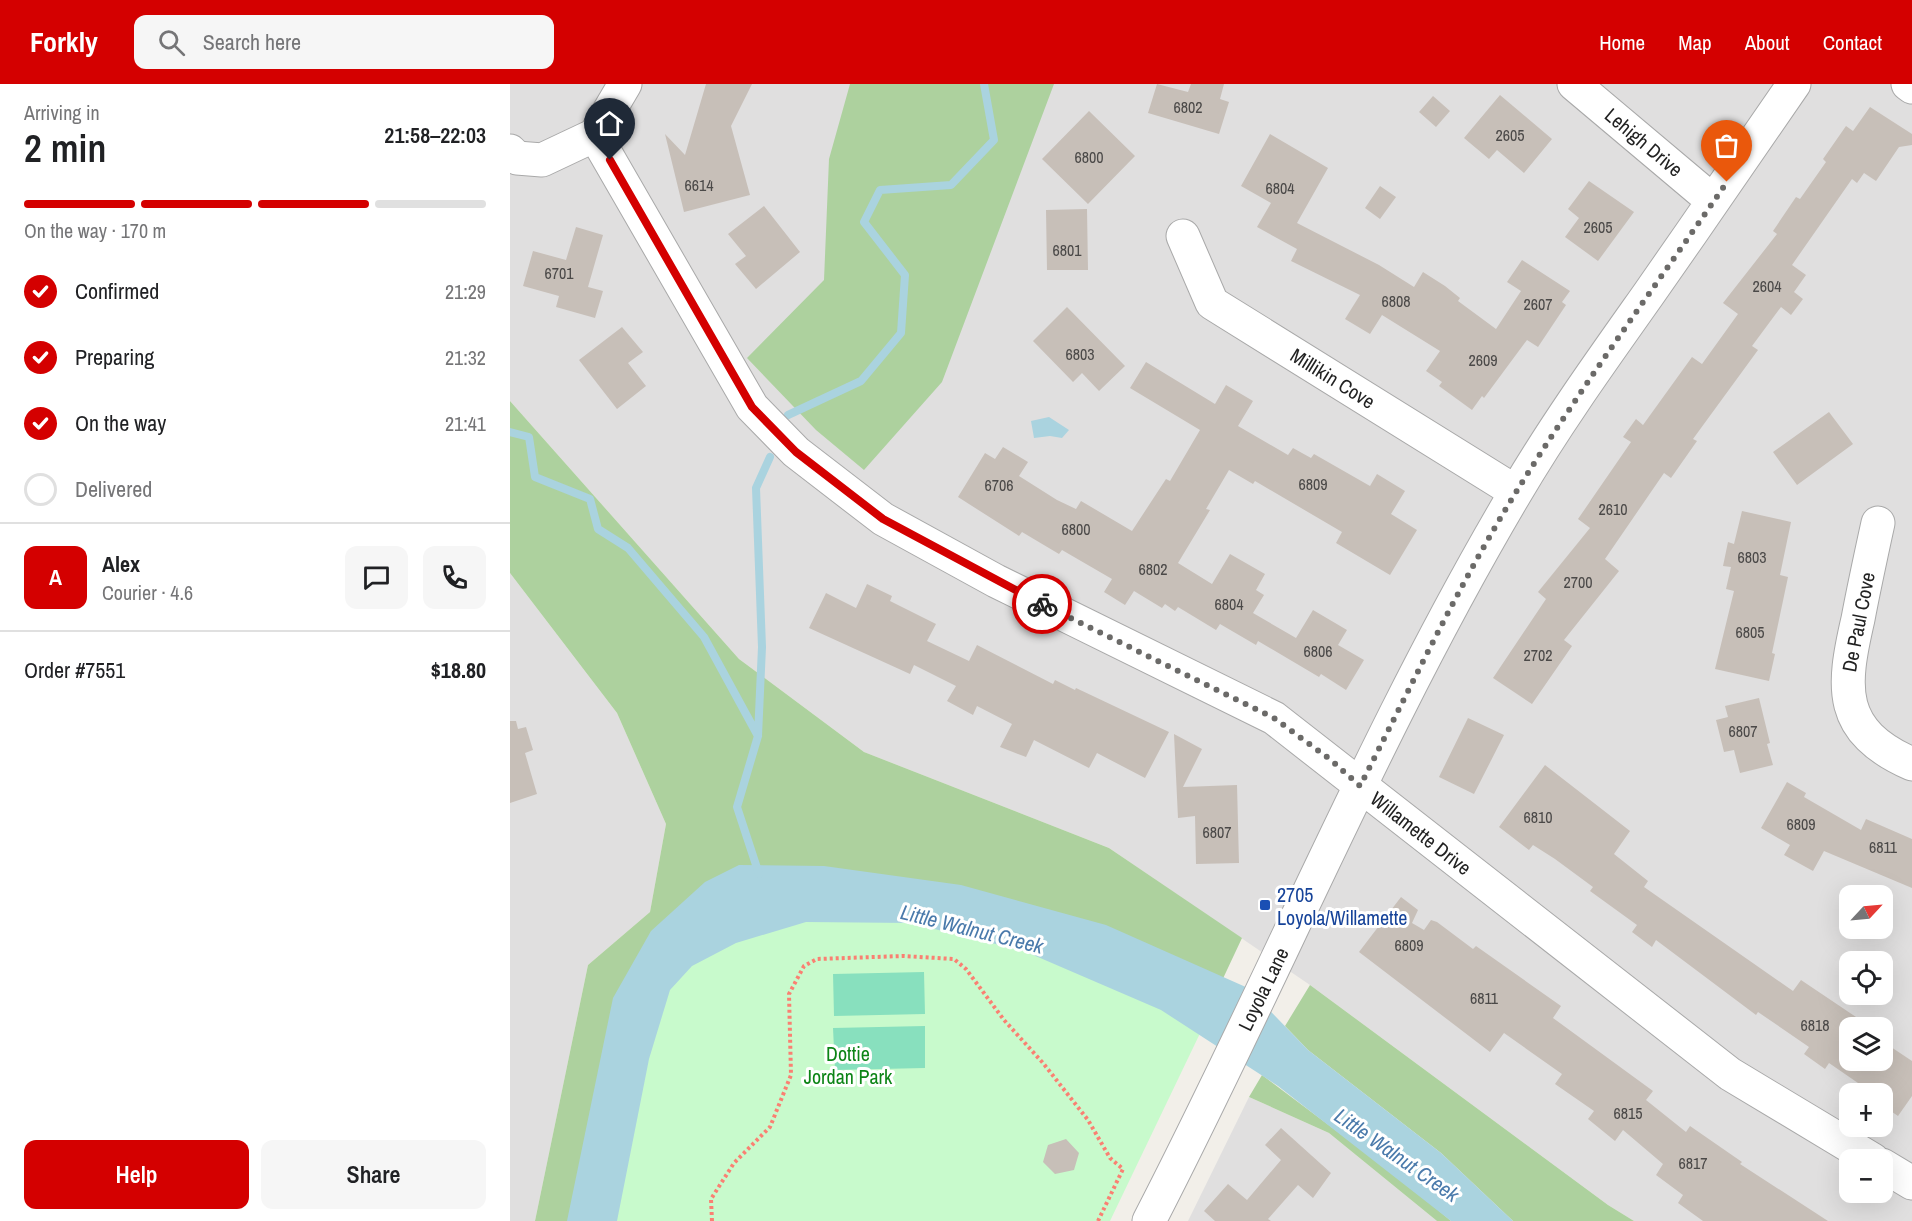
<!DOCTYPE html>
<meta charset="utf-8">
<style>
:root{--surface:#fff;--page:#f6f6f6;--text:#202124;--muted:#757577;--line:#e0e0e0;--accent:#d40000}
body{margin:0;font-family:"Archivo Narrow",sans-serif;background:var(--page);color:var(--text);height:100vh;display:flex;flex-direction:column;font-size:22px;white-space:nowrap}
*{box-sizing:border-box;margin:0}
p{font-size:20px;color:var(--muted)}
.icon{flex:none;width:33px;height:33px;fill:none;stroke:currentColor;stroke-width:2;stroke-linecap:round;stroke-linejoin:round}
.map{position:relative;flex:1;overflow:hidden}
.drawer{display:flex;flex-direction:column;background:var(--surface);width:510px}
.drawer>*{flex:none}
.needle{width:39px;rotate:64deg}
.buttons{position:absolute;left:1329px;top:801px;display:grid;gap:12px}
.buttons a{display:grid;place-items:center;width:54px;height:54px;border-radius:12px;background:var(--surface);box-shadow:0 6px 24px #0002;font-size:30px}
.pin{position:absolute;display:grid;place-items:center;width:51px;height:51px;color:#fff;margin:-62px -26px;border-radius:50% 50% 50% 0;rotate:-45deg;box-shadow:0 0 6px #0007}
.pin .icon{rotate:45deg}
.courier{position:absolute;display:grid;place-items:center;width:60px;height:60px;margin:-30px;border:4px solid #d40000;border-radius:50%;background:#fff;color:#222;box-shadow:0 2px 8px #0007}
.headline em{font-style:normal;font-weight:600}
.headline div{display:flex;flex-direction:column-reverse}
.headline{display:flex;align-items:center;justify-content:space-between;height:102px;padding:0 24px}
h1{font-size:39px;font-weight:600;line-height:45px}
.bar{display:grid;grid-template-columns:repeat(4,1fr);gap:9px 6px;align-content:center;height:72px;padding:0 24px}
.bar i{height:8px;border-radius:4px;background:var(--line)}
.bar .on{background:var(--accent)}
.bar p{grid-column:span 4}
.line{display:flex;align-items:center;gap:15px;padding:0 24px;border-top:2px solid var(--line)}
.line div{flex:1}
.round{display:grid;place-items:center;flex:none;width:63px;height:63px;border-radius:12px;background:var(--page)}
ol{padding:0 24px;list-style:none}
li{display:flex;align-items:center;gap:18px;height:66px}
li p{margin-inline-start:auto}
li .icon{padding:6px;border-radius:50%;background:var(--accent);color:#fff;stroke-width:4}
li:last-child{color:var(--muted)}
li i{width:33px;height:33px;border:3px solid var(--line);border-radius:50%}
.action{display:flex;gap:12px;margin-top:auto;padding:12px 24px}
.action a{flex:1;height:69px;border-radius:12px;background:var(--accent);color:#fff;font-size:24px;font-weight:600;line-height:69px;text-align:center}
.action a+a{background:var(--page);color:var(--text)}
header{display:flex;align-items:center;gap:36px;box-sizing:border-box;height:84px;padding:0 30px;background:var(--accent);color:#fff}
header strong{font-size:28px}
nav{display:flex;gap:33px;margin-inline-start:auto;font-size:21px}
.search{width:420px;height:54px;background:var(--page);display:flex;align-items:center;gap:15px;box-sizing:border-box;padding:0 21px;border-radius:12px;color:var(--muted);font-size:22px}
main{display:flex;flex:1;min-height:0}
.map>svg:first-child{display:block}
.residential{fill:#e0dfdf;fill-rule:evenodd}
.forest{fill:#add19e}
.park{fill:#c8facc}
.pitch{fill:#88e0be}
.water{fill:#aad3df}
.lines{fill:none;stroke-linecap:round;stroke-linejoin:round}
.stream{stroke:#aad3df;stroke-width:8}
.building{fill:#c7bfb8}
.minor-casing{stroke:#a9a9a9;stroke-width:35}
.path{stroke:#fa8072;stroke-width:4;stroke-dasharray:3 3;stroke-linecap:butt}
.minor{stroke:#fff;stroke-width:33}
.done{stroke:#6b6a68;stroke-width:6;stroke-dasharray:0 10.8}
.route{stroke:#d40000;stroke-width:8}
.transit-dot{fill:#1a4fb4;stroke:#fff;stroke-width:2}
.labels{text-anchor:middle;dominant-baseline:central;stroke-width:6;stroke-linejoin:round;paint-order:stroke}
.number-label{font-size:16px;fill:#4b4948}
.street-label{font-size:20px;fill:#222;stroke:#fff}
.transit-label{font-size:20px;fill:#164399;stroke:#fff;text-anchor:start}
.park-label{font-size:20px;fill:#0c8416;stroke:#fff}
.water-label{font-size:21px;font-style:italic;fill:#4a7aab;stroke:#fff}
</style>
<header>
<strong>Forkly</strong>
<div class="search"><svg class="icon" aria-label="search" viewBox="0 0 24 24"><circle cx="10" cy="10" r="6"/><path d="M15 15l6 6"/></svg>Search here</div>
<nav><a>Home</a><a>Map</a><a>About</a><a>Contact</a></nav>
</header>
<main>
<section class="drawer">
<div class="headline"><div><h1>2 min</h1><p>Arriving in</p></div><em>21:58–22:03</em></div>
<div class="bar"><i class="on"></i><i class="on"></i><i class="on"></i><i></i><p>On the way · 170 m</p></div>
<ol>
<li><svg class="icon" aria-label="check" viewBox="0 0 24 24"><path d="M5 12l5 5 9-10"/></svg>Confirmed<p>21:29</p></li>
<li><svg class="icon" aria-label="check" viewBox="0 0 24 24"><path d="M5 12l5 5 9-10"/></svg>Preparing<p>21:32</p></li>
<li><svg class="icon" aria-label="check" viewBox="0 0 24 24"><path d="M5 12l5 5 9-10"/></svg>On the way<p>21:41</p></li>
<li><i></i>Delivered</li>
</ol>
<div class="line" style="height:108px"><b class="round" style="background:var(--accent);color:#fff">A</b><div><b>Alex</b><p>Courier · 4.6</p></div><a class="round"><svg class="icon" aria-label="chat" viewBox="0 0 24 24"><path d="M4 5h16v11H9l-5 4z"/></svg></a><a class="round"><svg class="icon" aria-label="phone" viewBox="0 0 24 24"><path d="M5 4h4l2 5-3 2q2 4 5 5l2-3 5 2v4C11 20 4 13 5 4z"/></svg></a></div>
<div class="line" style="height:78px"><div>Order #7551</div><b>$18.80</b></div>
<div class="action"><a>Help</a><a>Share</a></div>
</section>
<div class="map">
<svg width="1402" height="1137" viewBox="0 0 1402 1137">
<rect width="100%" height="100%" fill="#f2efe9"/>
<!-- residential -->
<path class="residential" d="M0 0H1402V1137H1124L1098 1121 800 901 599 764 354 668 229 575 0 317ZM1340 812H1372V844H1340ZM1340 878H1372V910H1340ZM1340 944H1372V976H1340ZM1340 1010H1372V1042H1340ZM1340 1076H1372V1108H1340Z
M0 489 107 629 156 740 140 828 78 881 25 1137H0Z
M739 1013 819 1049 927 1137H678Z"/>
<!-- forest -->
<path class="forest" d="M340 0H544L432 298 354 386 306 346 237 274 314 196 319 75Z
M0 317 229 575 354 668 599 764 732 854 694 935 225 1137H25L78 881 140 828 156 740 107 629 0 489Z
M800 901 1098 1121 1124 1137H1003L931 1069 798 966 775 942Z
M752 991 896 1099 941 1137H927L819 1049 739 1013Z"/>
<!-- park -->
<path class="park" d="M338 822 551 868 694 941 600 1137H84L108 931 200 858Z"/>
<!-- pitch -->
<path class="pitch" d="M414 888 415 930 324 932 323 890Z
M415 942V984L325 986 323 944Z"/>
<!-- water -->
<path class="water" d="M539 333 559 346 552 354 540 352 524 354 521 337Z
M229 781 314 782 451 801 596 841 738 904 798 966 931 1069 1003 1137H941L768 1002 651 926 514 867 400 839 296 838 226 859 182 882 160 906 139 975 107 1137H57L103 914 141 847 195 798Z"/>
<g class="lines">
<!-- stream -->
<path class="stream" d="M278 331 351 297 391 249 395 191 354 138 370 106 441 101 484 56 474 0
M0 348 19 353 25 393 80 415 88 445 118 464 194 553 248 652
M249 790 227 723 248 652 252 563 246 404 260 373"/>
</g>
<!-- building -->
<path class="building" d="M196 0H242L221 42 240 111 174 128 155 50 175 71Z
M647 0 678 8 681 0H714L710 15 719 18 709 50 638 29Z
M990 11 1042 55 1014 89 987 66 979 75 954 54Z
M923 12 940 27 926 43 909 28Z
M1360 23 1402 50V61L1389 63 1366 97 1354 89 1347 99 1342 95 1282 181 1296 191 1284 208 1293 215 1281 231 1271 223 1242 262 1248 266 1183 355 1187 357 1161 394 1154 389 1095 475 1109 487 1054 556 1062 562 1022 620 983 594 1036 515 1028 508 1080 444 1068 435 1121 358 1113 353 1126 335 1133 341 1182 273 1192 280 1228 230 1213 219 1267 150 1263 147 1286 113 1290 115 1316 78 1313 75 1336 42 1343 47Z
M579 27 625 72 578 120 532 75Z
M760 50 818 84 787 139 869 181 904 203 913 188 935 202 950 214 948 217 986 245 1011 207 997 198 1012 176 1060 207 1052 218 1056 221 1028 263 1017 256 974 314 972 312 962 326 929 302 932 298 916 287 930 267 872 231 860 250 835 235 850 211 781 177 787 165 747 143 761 119 731 102Z
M1079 97 1124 128 1088 177 1055 153 1069 134 1058 125Z
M870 102 886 113 870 135 855 124Z
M254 122 290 168 246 205 225 180 236 172 218 150Z
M577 125 578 186H537L536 126Z
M66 143 93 151 78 203 93 207 85 234 46 223 49 212 13 202 23 167 56 176Z
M557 223 615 282 589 307 572 289 563 298 523 257Z
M112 243 133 268 118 279 136 302 107 325 69 276Z
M636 278 705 320 716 301 743 317 728 342 778 371 783 364 801 374 804 370 860 402 867 390 895 407 881 430 907 446 880 491 826 459 832 448 745 397 743 400 719 386 696 425 700 426 668 479 702 500 720 470 755 490 746 506 754 511 743 529 786 554 803 526 837 546 828 561 854 576 836 606 811 590 809 593 748 557 746 561 710 540 706 546 668 523 665 527 655 520 652 524 624 507 615 521 594 508 602 495 552 466 549 470 512 448 509 452 448 413 475 369 485 375 493 363 518 378 509 392 547 416 566 425 571 417 622 447 656 395 660 397 690 346 620 304Z
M1319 328 1343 360 1287 401 1263 368Z
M1232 427 1281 438 1270 491 1278 493 1262 569 1265 570 1259 597 1205 585 1224 507 1216 505 1221 483 1213 482 1218 458 1224 460Z
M357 500 382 512 380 517 426 540 417 557 459 577 467 561 543 600 545 596 565 606 566 604 659 648 635 694 587 669 579 684 524 656 516 673 490 663 502 640 467 622 463 631 437 617 446 602 404 581 400 590 299 544 316 509 346 524Z
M1249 614 1260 659 1257 660 1263 681 1230 689 1224 666 1214 668 1206 636 1218 633 1215 622Z
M958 634 994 651 964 710 929 693Z
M0 637H6L8 645 16 643 23 666 15 669 27 710 0 719Z
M664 650 692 665 673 703 727 701 729 779 686 780 685 732 668 734Z
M1035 681 1120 747 1104 770 1138 797 1134 803 1283 907 1291 896 1349 935 1346 939 1353 944H1340V976H1372V957L1402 977V1012L1388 1032 1372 1021V1010H1364L1319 979 1315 985 1294 970 1299 963 1248 928 1246 931 1146 856 1142 863 1122 848 1127 841 1080 807 1083 803 1045 775 1023 761 1019 766 989 743Z
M1277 698 1296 709 1294 713 1351 746 1356 735 1402 755V804L1314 767 1303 787 1274 771 1280 761 1251 744Z
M891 813 908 826 902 839 914 846 921 836 927 838 963 865 966 862 1051 922 1043 934 1143 1007 1136 1016 1176 1048 1180 1042 1232 1078 1230 1080 1318 1137H1193L1168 1119 1173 1111 1146 1091 1153 1080 1113 1046 1105 1057 1078 1035 1084 1027 1045 1000 1052 990 994 949 980 968 849 868Z
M771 1044 821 1089 803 1114 788 1101 758 1135 761 1137H705L694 1127 718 1100 737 1116 771 1076 755 1061Z
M556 1055 569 1069 564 1086 545 1090 533 1078 538 1061Z"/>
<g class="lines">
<defs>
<path id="minor" d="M1064 0 1203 117
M1398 0 1402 3
M85 51 242 323 286 368 373 435 486 497 764 634 1220 990 1363 1076
M85 51 115 0
M0 67 7 74 32 76 85 51
M673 152 702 219 1006 408
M1368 439C1361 471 1354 503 1348 535 1332 604 1327 647 1402 680
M1372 1081 1402 1099
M639 1137C764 896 867 642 1006 408 1046 340 1092 276 1138 211 1187 141 1235 71 1284 0"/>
</defs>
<!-- minor casing -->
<use href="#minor" class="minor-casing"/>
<!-- path -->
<path class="path" d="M202 1137 201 1115 224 1079 260 1043 281 991 279 910 294 882 307 875 393 872 444 875 456 885 494 936 533 979 578 1036 600 1074 613 1085 588 1137"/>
<!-- minor -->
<use href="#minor" class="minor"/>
</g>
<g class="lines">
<!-- done -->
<path class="done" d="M532 520 764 634 821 676 850 702C901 603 949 500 1008 405 1073 300 1147 200 1217 98"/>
<!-- route -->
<path class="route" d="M100 76 242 323 286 368 373 435 532 520"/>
</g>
<!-- markers -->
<rect class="transit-dot" x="749" y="815" width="12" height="12" rx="3"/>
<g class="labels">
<!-- number labels -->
<g class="number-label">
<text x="678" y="23">6802</text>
<text x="1000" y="51">2605</text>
<text x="579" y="73">6800</text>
<text x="189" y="101">6614</text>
<text x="770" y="104">6804</text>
<text x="1088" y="143">2605</text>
<text x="557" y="166">6801</text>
<text x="49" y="189">6701</text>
<text x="1257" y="202">2604</text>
<text x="886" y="217">6808</text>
<text x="1028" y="220">2607</text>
<text x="570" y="270">6803</text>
<text x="973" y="276">2609</text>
<text x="803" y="400">6809</text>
<text x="489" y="401">6706</text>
<text x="1103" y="425">2610</text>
<text x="566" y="445">6800</text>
<text x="1242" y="473">6803</text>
<text x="643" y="485">6802</text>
<text x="1068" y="498">2700</text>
<text x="719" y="520">6804</text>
<text x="1240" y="548">6805</text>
<text x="808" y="567">6806</text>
<text x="1028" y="571">2702</text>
<text x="1233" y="647">6807</text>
<text x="1028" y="733">6810</text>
<text x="1291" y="740">6809</text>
<text x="707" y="748">6807</text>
<text x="1373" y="763">6811</text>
<text x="899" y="861">6809</text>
<text x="974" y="914">6811</text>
<text x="1305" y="941">6818</text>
<text x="1118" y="1029">6815</text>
<text x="1183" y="1079">6817</text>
</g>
<!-- street labels -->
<g class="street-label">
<text transform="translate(1134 58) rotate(40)">Lehigh Drive</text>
<text transform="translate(823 294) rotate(32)">Millikin Cove</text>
<text transform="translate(1348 538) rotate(-79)">De Paul Cove</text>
<text transform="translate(911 749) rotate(38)">Willamette Drive</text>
<text transform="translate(753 905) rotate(-64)">Loyola Lane</text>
</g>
<!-- transit labels -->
<g class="transit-label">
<text x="767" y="810">2705<tspan x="767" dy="23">Loyola/Willamette</tspan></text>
</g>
<!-- park labels -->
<g class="park-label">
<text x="338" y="969">Dottie<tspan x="338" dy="23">Jordan Park</tspan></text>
</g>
<!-- water labels -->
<g class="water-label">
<text transform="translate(462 845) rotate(14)">Little Walnut Creek</text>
<text transform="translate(887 1071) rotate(35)">Little Walnut Creek</text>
</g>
</g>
</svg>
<div class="buttons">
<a><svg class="needle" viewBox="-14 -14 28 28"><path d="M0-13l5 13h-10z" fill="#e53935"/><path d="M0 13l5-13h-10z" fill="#757577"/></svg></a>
<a><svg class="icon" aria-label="locate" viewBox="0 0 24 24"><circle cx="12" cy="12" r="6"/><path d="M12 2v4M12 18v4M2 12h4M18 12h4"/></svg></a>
<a><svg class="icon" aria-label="layers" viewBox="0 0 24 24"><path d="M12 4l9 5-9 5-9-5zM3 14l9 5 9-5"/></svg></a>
<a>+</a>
<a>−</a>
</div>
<div class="pin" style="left:1217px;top:98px;background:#ea580c"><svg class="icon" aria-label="bag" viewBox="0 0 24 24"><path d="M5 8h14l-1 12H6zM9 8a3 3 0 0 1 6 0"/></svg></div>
<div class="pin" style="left:100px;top:76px;background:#1f2937"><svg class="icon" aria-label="home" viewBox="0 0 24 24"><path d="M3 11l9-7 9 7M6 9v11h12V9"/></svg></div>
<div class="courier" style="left:532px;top:520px"><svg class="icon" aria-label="bike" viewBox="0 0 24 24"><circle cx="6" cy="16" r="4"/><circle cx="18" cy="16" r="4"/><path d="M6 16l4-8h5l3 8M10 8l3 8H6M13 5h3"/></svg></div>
</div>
</main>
